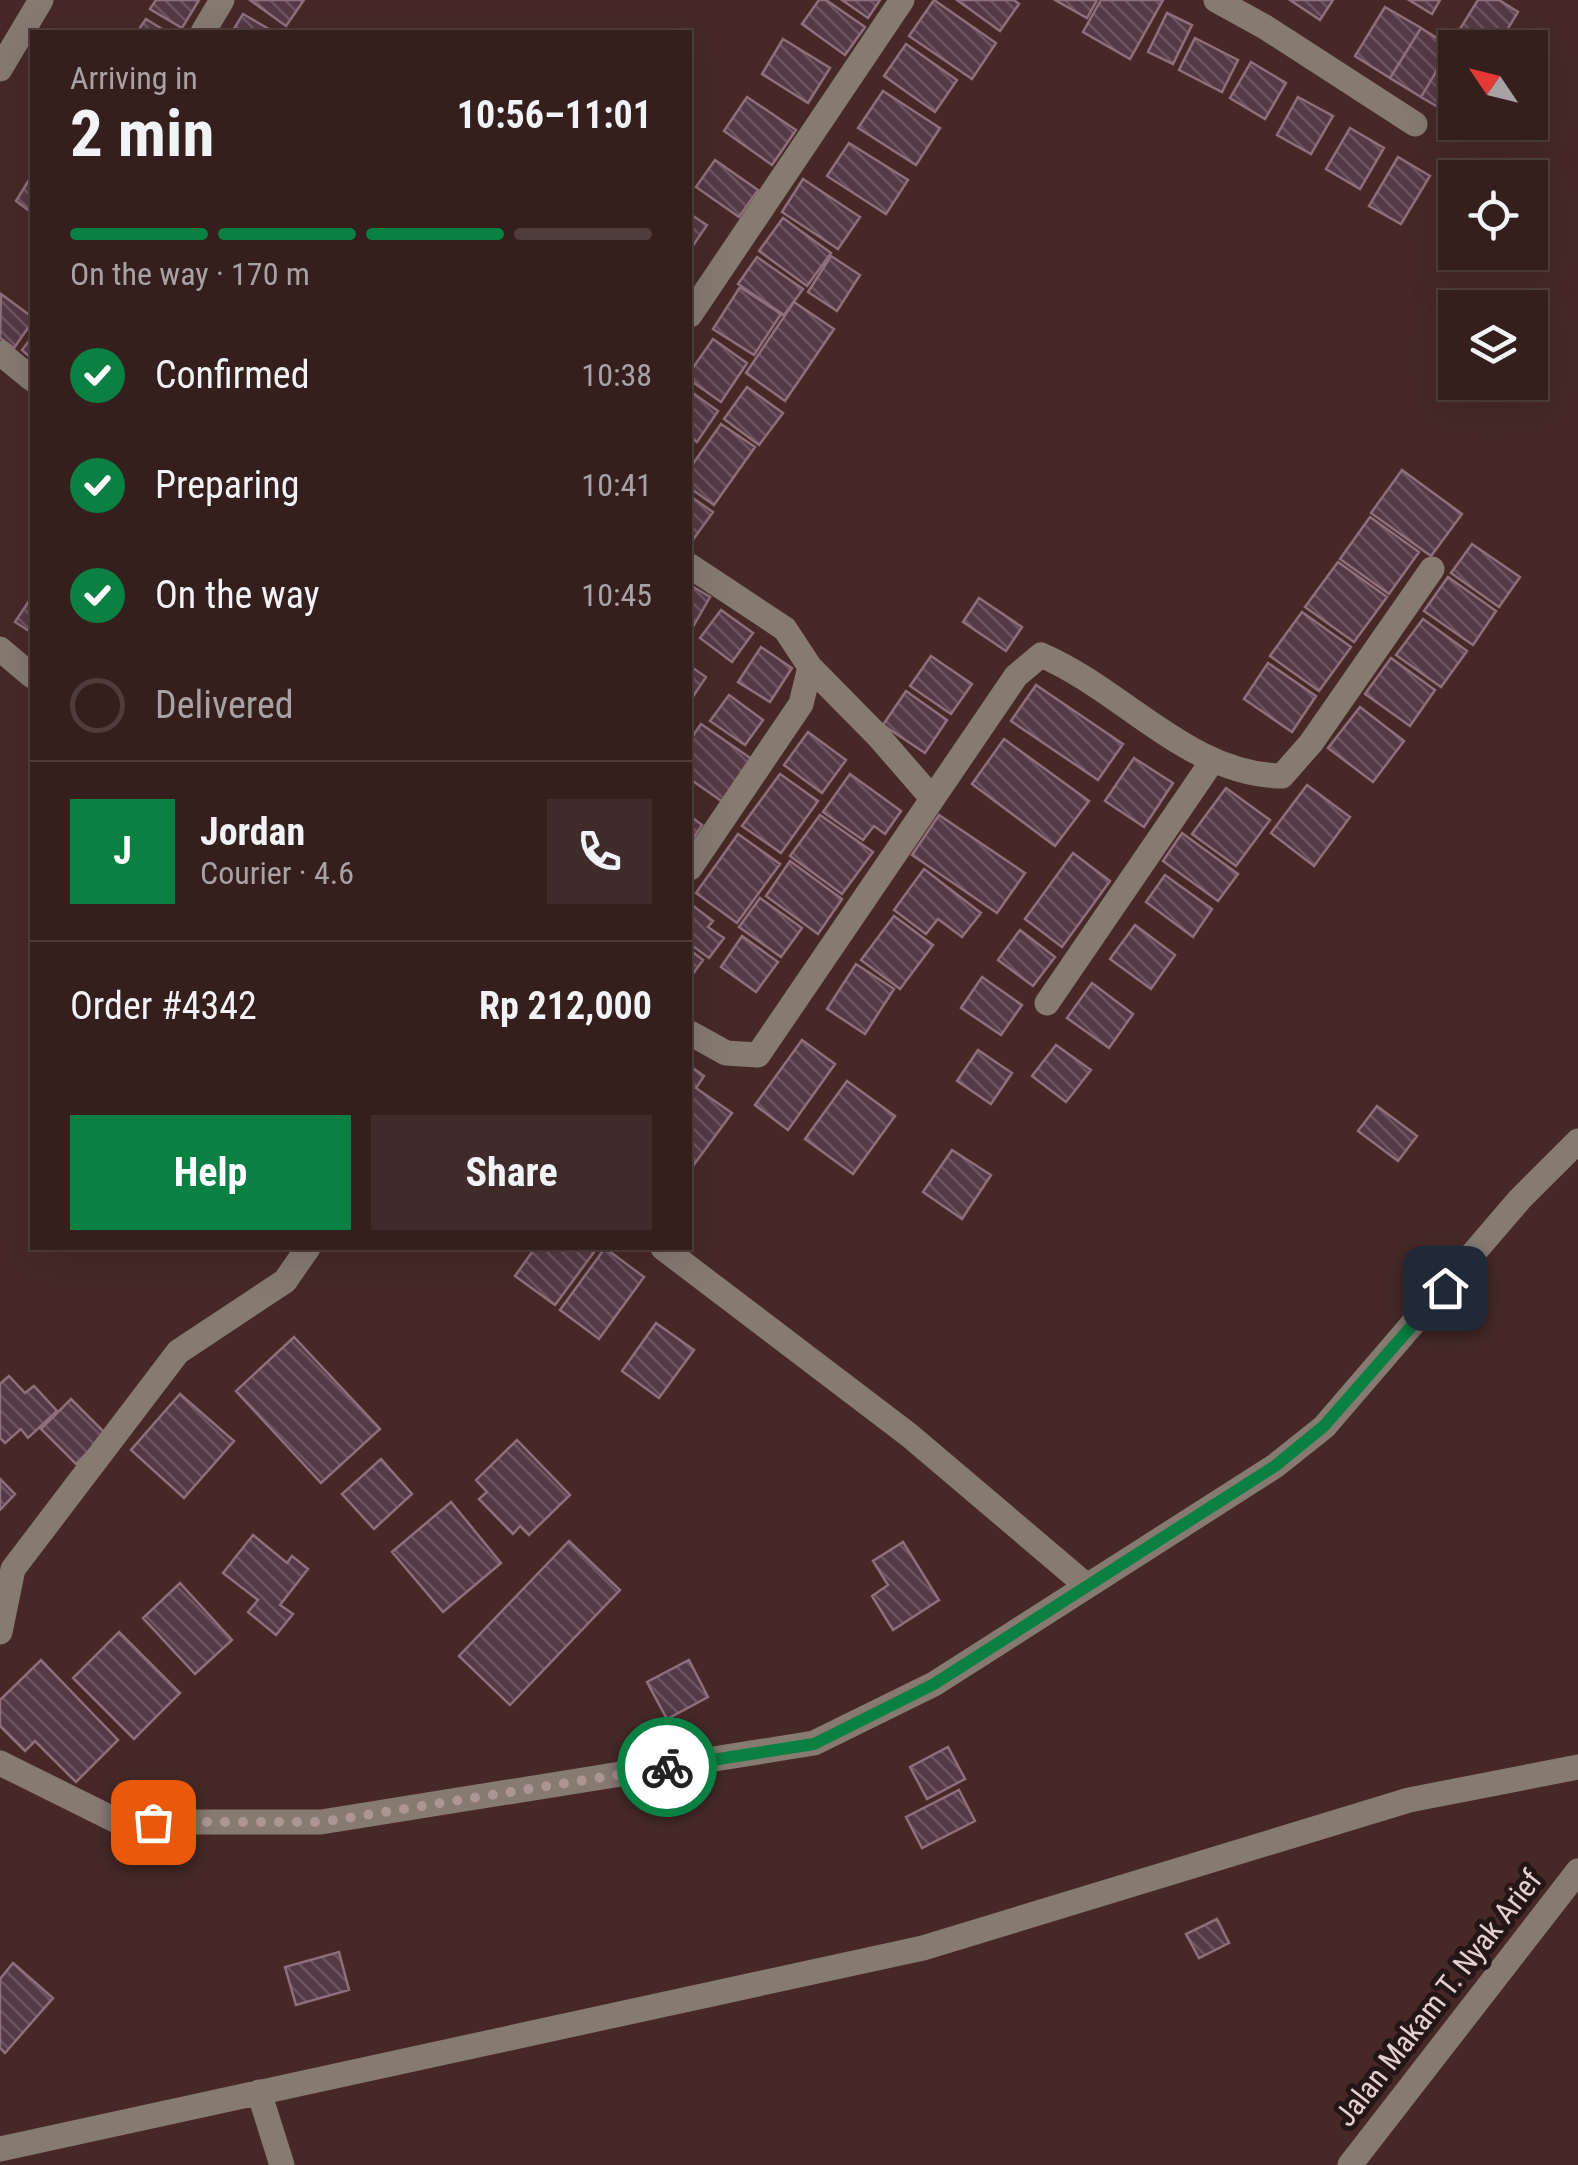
<!DOCTYPE html>
<meta charset="utf-8">
<style>
:root{--surface:#341f1d;--page:#3f2c2a;--text:#f1f3f6;--muted:#a9a2a4;--line:#4e3d3b;--accent:#0b8043}
body{margin:0;font-family:"Roboto Condensed",sans-serif;background:var(--page);color:var(--text);height:100vh;display:flex;flex-direction:column;font-size:38px;white-space:nowrap}
*{box-sizing:border-box;margin:0}
p{font-size:32px;color:var(--muted)}
.icon{flex:none;width:55px;height:55px;fill:none;stroke:currentColor;stroke-width:2;stroke-linecap:round;stroke-linejoin:round}
.map{position:relative;flex:1;overflow:hidden}
.details{position:absolute;left:30px;top:30px;width:662px;height:1220px;display:flex;flex-direction:column;background:var(--surface);border-radius:0px;box-shadow:0 10px 40px #0002,0 0 0 2px var(--line)}
.details>*{flex:none}
.needle{width:65px;rotate:305deg}
.fabs{position:absolute;left:1438px;top:30px;display:grid;gap:20px}
.fabs a{display:grid;place-items:center;width:110px;height:110px;border-radius:0px;background:var(--surface);box-shadow:0 10px 40px #0002,0 0 0 2px var(--line);font-size:50px}
.pin{position:absolute;display:grid;place-items:center;width:85px;height:85px;color:#fff;margin:-42px;border-radius:20px;box-shadow:0 5px 15px #0006}
.courier{position:absolute;display:grid;place-items:center;width:100px;height:100px;margin:-50px;border:8px solid #0b8043;border-radius:50%;background:#fff;color:#222;box-shadow:0 2px 12px #0007}
.head em{font-style:normal;font-weight:700}
.head div{display:flex;flex-direction:column-reverse}
.head{display:flex;align-items:center;justify-content:space-between;height:170px;padding:0 40px}
h1{font-size:65px;font-weight:700;line-height:75px}
.bar{display:grid;grid-template-columns:repeat(4,1fr);gap:15px 10px;align-content:center;height:120px;padding:0 40px}
.bar i{height:12px;border-radius:8px;background:var(--line)}
.bar .on{background:var(--accent)}
.bar p{grid-column:span 4}
.line{display:flex;align-items:center;gap:25px;padding:0 40px;border-top:2px solid var(--line)}
.line div{flex:1}
.round{display:grid;place-items:center;flex:none;width:105px;height:105px;border-radius:0px;background:var(--page)}
ol{padding:0 40px;list-style:none}
li{display:flex;align-items:center;gap:30px;height:110px}
li p{margin-inline-start:auto}
li .icon{padding:10px;border-radius:50%;background:var(--accent);color:#fff;stroke-width:4}
li:last-child{color:var(--muted)}
li i{width:55px;height:55px;border:5px solid var(--line);border-radius:50%}
.button{display:flex;gap:20px;margin-top:auto;padding:20px 40px}
.button a{flex:1;height:115px;border-radius:0px;background:var(--accent);color:#fff;font-size:40px;font-weight:700;line-height:115px;text-align:center}
.button a+a{background:var(--page);color:var(--text)}
.map>svg:first-child{display:block}
.building{fill:url(#building-back-hatch);stroke:#8f6f7c;stroke-width:2.5}
.lines{fill:none;stroke-linecap:round;stroke-linejoin:round}
.minor{stroke:#867a71;stroke-width:25}
.done{stroke:#ac9694;stroke-width:10;stroke-dasharray:0 18}
.route{stroke:#0b8043;stroke-width:12}
.labels{text-anchor:middle;dominant-baseline:central;stroke-width:10;stroke-linejoin:round;paint-order:stroke}
.street-label{font-size:30px;fill:#e3d0ce;stroke:#231615}
</style>
<div class="map">
<svg width="1578" height="2165" viewBox="0 0 1578 2165">
<defs>
<pattern id="building-back-hatch" width="6" height="6" patternUnits="userSpaceOnUse" patternTransform="scale(2.5)"><rect width="6" height="6" fill="#553945"/><path d="M-1 5l2 2M0 0l6 6M5-1l2 2" fill="none" stroke="#6d555f"/></pattern>
</defs>
<rect width="100%" height="100%" fill="#462927"/>
<!-- building -->
<path class="building" d="M156 0H199L182 28 150 9Z
M250 0H304L286 26Z
M819 0H826L865 27 845 55 802 24Z
M842 0H880L868 18Z
M934 0 996 43 972 79 909 36Z
M957 0H1014L1019 4 1000 31Z
M1055 0H1097L1087 18Z
M1101 0H1163L1130 59 1083 32Z
M1290 0H1333L1320 20Z
M1409 0H1440L1432 14Z
M1478 0H1499L1518 12 1496 48H1484L1458 32Z
M1385 7 1421 28 1390 78 1355 56Z
M1167 13 1192 25 1173 64 1148 52Z
M243 14 274 32H232Z
M146 19 167 32H137Z
M1421 28 1451 47 1421 97 1390 78Z
M1195 38 1238 60 1222 92 1179 70Z
M783 39 830 68 808 103 762 74Z
M906 44 957 80 935 112 884 76Z
M1451 47 1455 49V117L1421 97Z
M1251 62 1286 83 1265 119 1230 98Z
M883 91 940 128 916 165 858 128Z
M747 97 796 130 772 165 724 131Z
M1298 97 1333 116 1311 154 1277 135Z
M1350 128 1384 148 1360 189 1326 169Z
M849 143 908 180 886 214 827 176Z
M1398 157 1430 176 1401 224 1369 206Z
M715 160 758 190 739 217 696 187Z
M32 175V213L16 201Z
M803 179 860 217 838 249 782 212Z
M690 214 707 225 690 250Z
M783 218 831 253 807 286 759 251Z
M831 256 860 275 837 311 808 292Z
M757 257 803 289 784 315 738 284Z
M740 287 781 314 754 355 713 329Z
M1 294 32 317V322L14 348 0 338Z
M794 302 834 329 785 401 746 373Z
M32 337V359L22 350Z
M713 339 747 363 721 402 690 380V372Z
M747 387 783 413 759 445 724 419Z
M690 391 718 411 697 442 690 437Z
M721 424 755 447 714 505 690 488V468Z
M1402 470 1462 514 1431 556 1371 513Z
M690 496 713 512 692 541 690 539Z
M1370 517 1419 552 1389 594 1340 559Z
M1472 544 1520 577 1499 607 1451 573Z
M1338 562 1387 597 1354 642 1305 607Z
M1448 577 1496 611 1473 645 1424 611Z
M690 585 710 597 690 632Z
M31 598 32 599V633L15 622Z
M979 598 1022 627 1006 651 963 622Z
M721 610 753 633 732 662 700 638Z
M1302 612 1351 647 1319 691 1270 656Z
M1423 619 1467 651 1441 687 1396 655Z
M761 647 792 668 770 702 738 682Z
M931 656 972 684 951 714 910 686Z
M1391 658 1435 690 1410 726 1365 694Z
M1268 663 1316 696 1292 732 1244 699Z
M690 666 706 677 690 701Z
M1036 685 1123 744 1098 780 1011 721Z
M906 691 947 720 925 753 883 725Z
M729 695 763 720 745 745 710 721Z
M1360 707 1404 741 1373 782 1328 748Z
M701 724 759 764 730 807 690 779V740Z
M808 732 846 760 822 793 784 765Z
M1004 739 1089 801 1055 846 972 784Z
M1134 758 1173 783 1144 827 1105 801Z
M780 774 818 801 781 853 742 826Z
M850 774 901 811 885 834 874 826 863 840 823 812Z
M1307 785 1350 817 1314 866 1271 833Z
M1226 788 1270 820 1236 866 1192 834Z
M820 815 873 852 842 894 790 856Z
M939 815 1025 873 997 913 912 855Z
M690 816 702 825 690 843Z
M1182 833 1238 874 1218 901 1163 861Z
M738 834 780 864 737 923 696 893Z
M1073 853 1110 881 1062 947 1025 919Z
M790 861 842 899 818 934 766 896Z
M924 869 981 913 962 937 938 919 926 934 894 910Z
M1165 875 1212 909 1193 937 1146 902Z
M760 898 802 928 781 957 739 927Z
M692 905 713 921 708 927 724 938 709 958 690 944Z
M894 916 933 945 900 989 861 960Z
M1135 925 1175 955 1151 989 1110 959Z
M1020 930 1055 957 1033 986 998 960Z
M742 936 778 962 756 992 721 967Z
M690 950 703 960 690 978Z
M856 964 894 989 865 1034 827 1009Z
M982 977 1022 1005 1001 1035 961 1008Z
M1092 983 1133 1014 1109 1048 1067 1018Z
M802 1040 835 1064 788 1130 755 1105Z
M1056 1045 1091 1070 1066 1102 1032 1076Z
M978 1050 1012 1073 991 1104 957 1081Z
M690 1066 704 1076 696 1088 732 1113 690 1170Z
M847 1081 895 1116 853 1174 805 1139Z
M1377 1106 1417 1136 1398 1161 1358 1131Z
M952 1150 991 1175 962 1219 923 1192Z
M535 1248H597L555 1305 515 1276Z
M605 1248 644 1277 599 1339 560 1310Z
M656 1323 694 1350 659 1398 622 1371Z
M294 1337 380 1429 321 1483 236 1391Z
M9 1376 25 1393 34 1386 57 1411 28 1438 21 1429 5 1443 0 1438V1384Z
M180 1394 234 1441 184 1498 131 1450Z
M71 1399 106 1434 76 1464 41 1429Z
M517 1440 570 1495 529 1535 520 1526 513 1534 479 1499 487 1492 476 1480Z
M381 1459 412 1494 374 1529 342 1494Z
M0 1479 15 1494 0 1510Z
M451 1502 501 1563 443 1612 392 1552Z
M253 1535 287 1563 292 1556 308 1569 280 1605 293 1614 276 1635 248 1612 258 1600 223 1573Z
M569 1541 620 1590 510 1705 459 1656Z
M903 1542 939 1600 893 1630 872 1596 888 1585 873 1561Z
M180 1583 232 1640 195 1674 143 1618Z
M119 1632 180 1693 134 1739 73 1678Z
M41 1660 118 1740 76 1782 35 1741 25 1751 0 1726V1700Z
M689 1660 708 1697 667 1719 647 1682Z
M948 1747 965 1779 927 1799 910 1767Z
M959 1790 975 1821 922 1848 906 1817Z
M1217 1919 1229 1943 1199 1958 1186 1934Z
M339 1952 349 1990 296 2005 285 1967Z
M13 1963 53 1998 5 2053 0 2048V1979Z"/>
<g class="lines">
<!-- minor -->
<path class="minor" d="M1216 0 1265 27 1415 124
M203 32 222 0
M0 69 41 0
M690 315 902 0
M0 353 32 379
M690 566 785 629 810 667 801 704 690 868
M0 649 32 676
M810 667 879 737 932 798
M1047 1003 1213 760
M690 1033 726 1053 758 1055 1016 676 1041 655C1123 690 1189 775 1282 776L1311 743 1432 569
M663 1248 909 1435 1087 1586
M0 1632 13 1569 178 1352 285 1281 308 1248
M0 1763 119 1822H321L814 1743 934 1684 1275 1466 1324 1427 1520 1199 1578 1141
M259 2092 282 2165
M0 2149 923 1948 1409 1800 1578 1767
M1350 2165 1578 1871"/>
</g>
<g class="lines">
<!-- done -->
<path class="done" d="M153 1822H322L667 1767"/>
<!-- route -->
<path class="route" d="M667 1767 814 1744 934 1684 1275 1466 1324 1426 1445 1288"/>
</g>
<g class="labels">
<!-- street labels -->
<g class="street-label">
<text transform="translate(1438 1998) rotate(-52)">Jalan Makam T. Nyak Arief</text>
</g>
</g>
</svg>
<div class="fabs">
<a><svg class="needle" viewBox="-14 -14 28 28"><path d="M0-13l5 13h-10z" fill="#e53935"/><path d="M0 13l5-13h-10z" fill="#a9a2a4"/></svg></a>
<a><svg class="icon" aria-label="locate" viewBox="0 0 24 24"><circle cx="12" cy="12" r="6"/><path d="M12 2v4M12 18v4M2 12h4M18 12h4"/></svg></a>
<a><svg class="icon" aria-label="layers" viewBox="0 0 24 24"><path d="M12 4l9 5-9 5-9-5zM3 14l9 5 9-5"/></svg></a>
</div>
<div class="pin" style="left:153px;top:1822px;background:#ea580c"><svg class="icon" aria-label="bag" viewBox="0 0 24 24"><path d="M5 8h14l-1 12H6zM9 8a3 3 0 0 1 6 0"/></svg></div>
<div class="pin" style="left:1445px;top:1288px;background:#1f2937"><svg class="icon" aria-label="home" viewBox="0 0 24 24"><path d="M3 11l9-7 9 7M6 9v11h12V9"/></svg></div>
<div class="courier" style="left:667px;top:1767px"><svg class="icon" aria-label="bike" viewBox="0 0 24 24"><circle cx="6" cy="16" r="4"/><circle cx="18" cy="16" r="4"/><path d="M6 16l4-8h5l3 8M10 8l3 8H6M13 5h3"/></svg></div>
<section class="details">
<div class="head"><div><h1>2 min</h1><p>Arriving in</p></div><em>10:56–11:01</em></div>
<div class="bar"><i class="on"></i><i class="on"></i><i class="on"></i><i></i><p>On the way · 170 m</p></div>
<ol>
<li><svg class="icon" aria-label="check" viewBox="0 0 24 24"><path d="M5 12l5 5 9-10"/></svg>Confirmed<p>10:38</p></li>
<li><svg class="icon" aria-label="check" viewBox="0 0 24 24"><path d="M5 12l5 5 9-10"/></svg>Preparing<p>10:41</p></li>
<li><svg class="icon" aria-label="check" viewBox="0 0 24 24"><path d="M5 12l5 5 9-10"/></svg>On the way<p>10:45</p></li>
<li><i></i>Delivered</li>
</ol>
<div class="line" style="height:180px"><b class="round" style="background:var(--accent);color:#fff">J</b><div><b>Jordan</b><p>Courier · 4.6</p></div><a class="round"><svg class="icon" aria-label="phone" viewBox="0 0 24 24"><path d="M5 4h4l2 5-3 2q2 4 5 5l2-3 5 2v4C11 20 4 13 5 4z"/></svg></a></div>
<div class="line" style="height:130px"><div>Order #4342</div><b>Rp 212,000</b></div>
<div class="button"><a>Help</a><a>Share</a></div>
</section>
</div>
